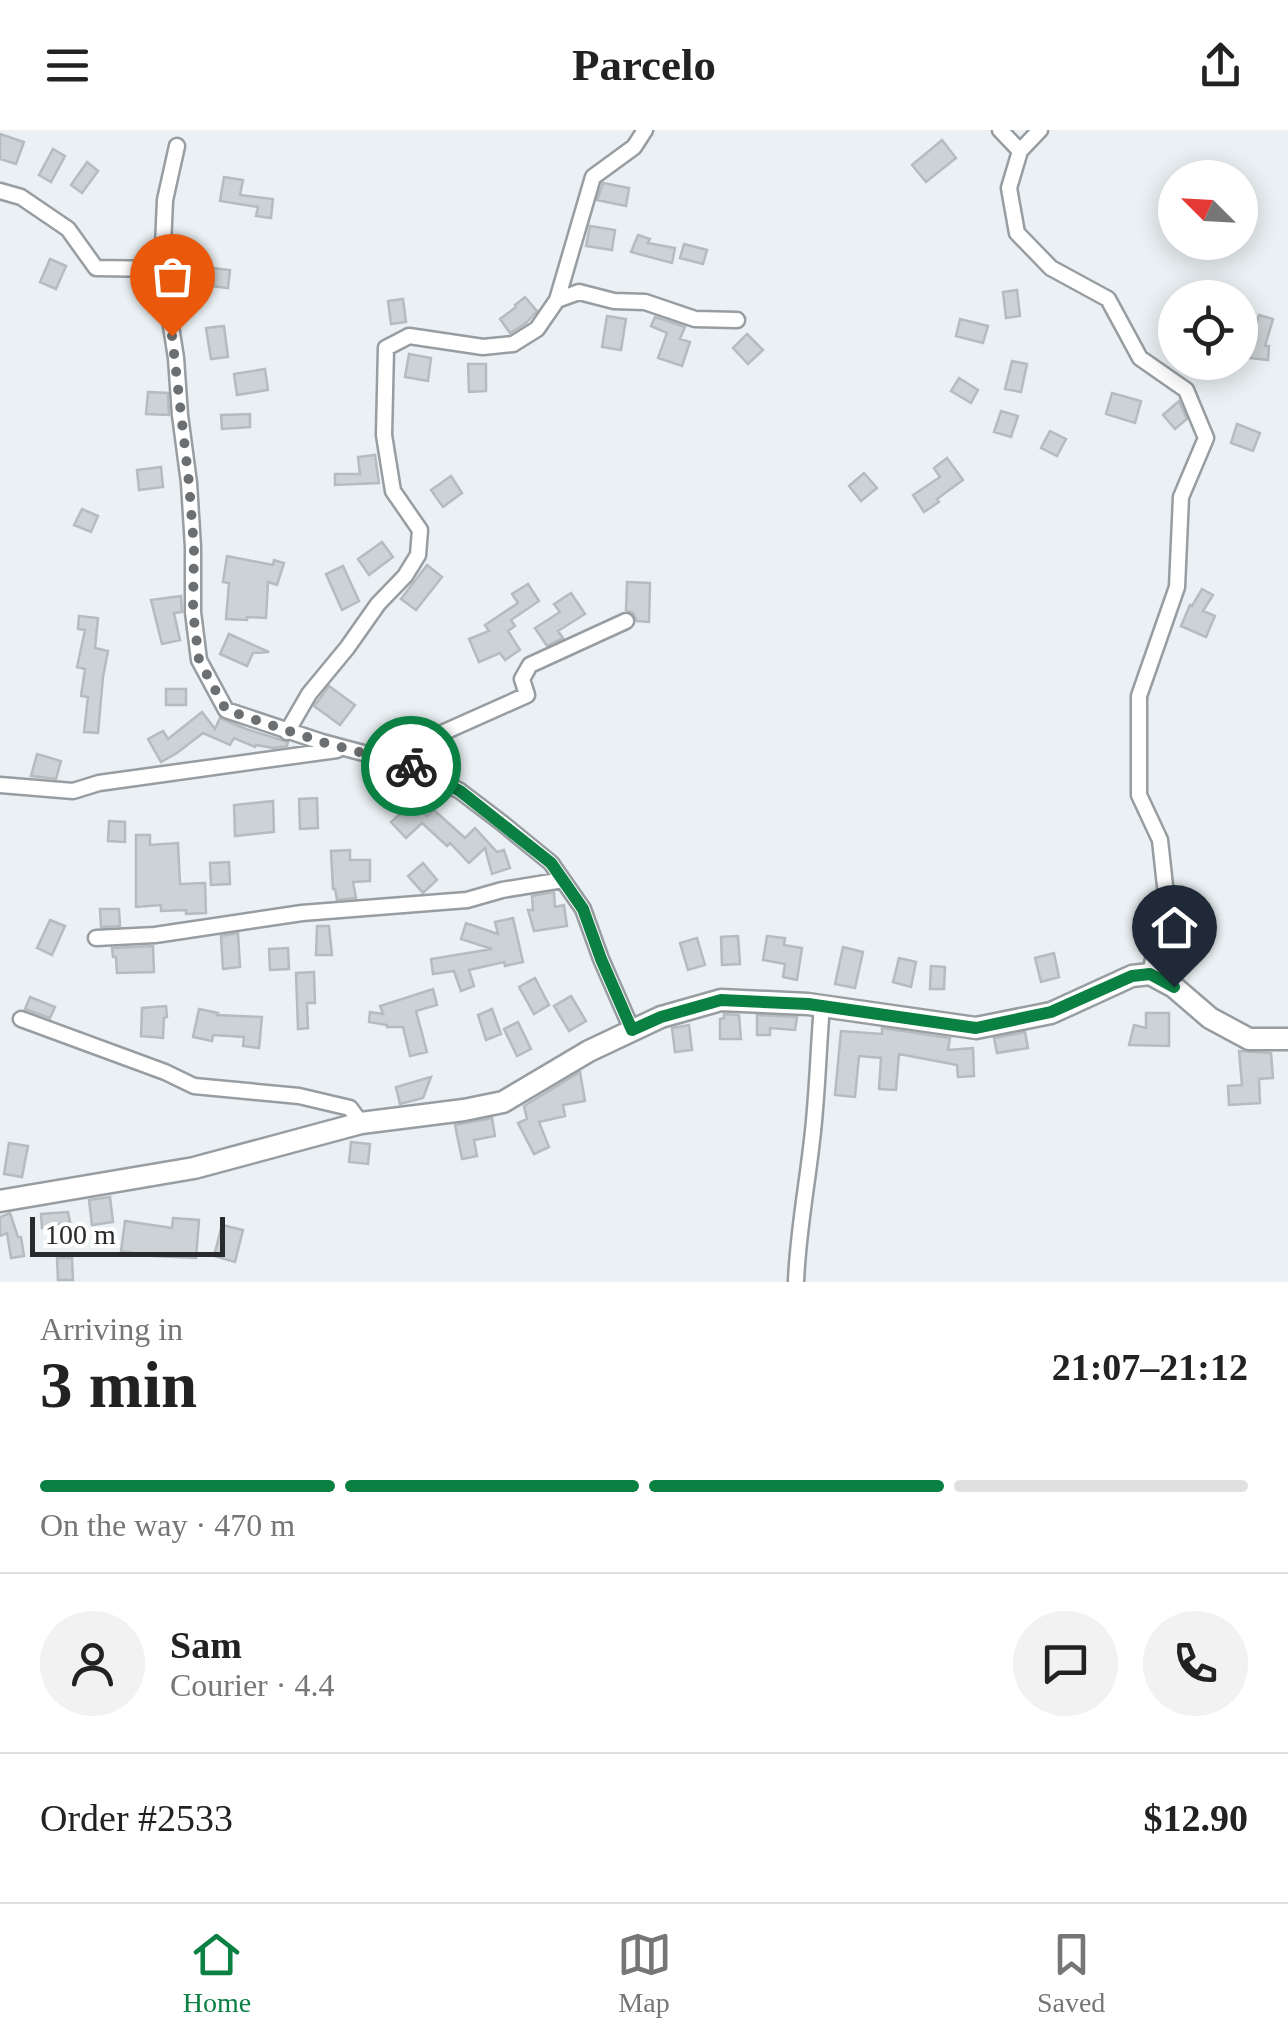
<!DOCTYPE html>
<meta charset="utf-8">
<style>
:root{--surface:#fff;--page:#f2f2f2;--text:#222;--muted:#767676;--line:#e0e0e0;--accent:#0b8043}
body{margin:0;font-family:"Times New Roman",serif;background:var(--page);color:var(--text);height:100vh;display:flex;flex-direction:column;font-size:38px;white-space:nowrap}
*{box-sizing:border-box;margin:0}
p{font-size:32px;color:var(--muted)}
.icon{flex:none;width:55px;height:55px;fill:none;stroke:currentColor;stroke-width:2;stroke-linecap:round;stroke-linejoin:round}
.map{position:relative;height:1152px;overflow:hidden}
.panel{display:flex;flex-direction:column;background:var(--surface);flex:1}
.panel>*{flex:none}
.needle{width:65px;rotate:294deg}
.fabs{position:absolute;left:1158px;top:30px;display:grid;gap:20px}
.fabs a{display:grid;place-items:center;width:100px;height:100px;border-radius:50%;background:var(--surface);box-shadow:0 5px 25px #0003;font-size:50px}
.scale{position:absolute;left:30px;bottom:25px;width:195px;box-sizing:border-box;padding-left:10px;border:5px solid #282a2b;border-top:0;font-size:28px;line-height:35px;white-space:nowrap;color:#282a2b;-webkit-text-stroke:8px #fff;paint-order:stroke}
.pin{position:absolute;display:grid;place-items:center;width:85px;height:85px;color:#fff;margin:-102px -42px;border-radius:50% 50% 50% 0;rotate:-45deg;box-shadow:0 0 10px #0007}
.pin .icon{rotate:45deg}
.courier{position:absolute;display:grid;place-items:center;width:100px;height:100px;margin:-50px;border:8px solid #0b8043;border-radius:50%;background:#fff;color:#222;box-shadow:0 2px 12px #0007}
.overview em{font-style:normal;font-weight:800}
.overview div{display:flex;flex-direction:column-reverse}
.overview{display:flex;align-items:center;justify-content:space-between;height:170px;padding:0 40px}
h1{font-size:65px;font-weight:800;line-height:75px}
.bar{display:grid;grid-template-columns:repeat(4,1fr);gap:15px 10px;align-content:center;height:120px;padding:0 40px}
.bar i{height:12px;border-radius:8px;background:var(--line)}
.bar .selected{background:var(--accent)}
.bar p{grid-column:span 4}
.line{display:flex;align-items:center;gap:25px;padding:0 40px;border-top:2px solid var(--line)}
.line div{flex:1}
.round{display:grid;place-items:center;flex:none;width:105px;height:105px;border-radius:52px;background:var(--page)}
header{display:flex;justify-content:space-between;align-items:center;height:130px;padding:0 40px;background:var(--surface);font-size:45px;font-weight:800}
.menu{display:flex;justify-content:space-around;align-items:center;height:140px;border-top:2px solid var(--line);background:var(--surface);font-size:28px;color:var(--muted)}
.menu a{display:grid;justify-items:center;gap:5px}
.menu .selected{color:var(--accent)}
.map>svg:first-child{display:block}
.building{fill:#ccd2d5;stroke:#b5bbbe;stroke-width:2.5}
.lines{fill:none;stroke-linecap:round;stroke-linejoin:round}
.street-casing{stroke:#979da0;stroke-width:19}
.secondary-casing{stroke:#979da0;stroke-width:25}
.street{stroke:#fff;stroke-width:14}
.secondary{stroke:#fff;stroke-width:20}
.done{stroke:#6c6f71;stroke-width:10;stroke-dasharray:0 18}
.route{stroke:#0b8043;stroke-width:12}
</style>
<header><svg class="icon" aria-label="menu" viewBox="0 0 24 24"><path d="M4 6h16M4 12h16M4 18h16"/></svg>Parcelo<svg class="icon" aria-label="share" viewBox="0 0 24 24"><path d="M12 15V3M7 8l5-5 5 5M5 13v7h14v-7"/></svg></header>
<div class="map">
<svg width="1288" height="1152" viewBox="0 0 1288 1152">
<rect width="100%" height="100%" fill="#eaf0f3"/>
<!-- building -->
<path class="building" d="M0 4 24 12 16 34 0 29Z
M942 10 956 28 926 52 912 35Z
M53 19 65 26 51 52 39 45Z
M87 32 98 41 82 63 71 55Z
M224 47 243 50 240 65 273 69 271 88 256 86 258 77 220 71Z
M603 53 629 58 626 76 597 70Z
M590 96 615 100 612 120 586 116Z
M638 105 650 109 648 113 675 118 672 133 631 122Z
M684 114 707 120 703 134 680 128Z
M50 129 66 136 56 159 40 152Z
M203 137 230 140 228 158 201 155Z
M1017 160 1020 186 1006 188 1003 162Z
M525 167 537 181 526 193 510 203 500 189 516 177 515 175Z
M403 169 406 192 391 194 388 171Z
M1259 185 1273 189 1265 216H1269L1268 230 1249 228 1250 216Z
M607 186 626 189 621 220 602 217Z
M655 187 685 197 680 209 690 212 682 236 658 228 667 203 651 196Z
M960 189 988 196 983 213 956 206Z
M224 196 228 227 211 229 206 198Z
M747 204 763 220 748 234 733 218Z
M409 224 431 228 428 251 405 247Z
M1012 231 1027 234 1021 262 1005 259Z
M468 234H486V261L469 262Z
M265 239 268 260 237 265 234 244Z
M959 248 978 260 971 273 951 261Z
M148 262 168 263 169 285 146 284Z
M1112 263 1141 271 1135 293 1106 284Z
M1179 271 1187 289 1175 299 1163 285Z
M1001 281 1018 286 1011 307 994 302Z
M250 284V297L222 299 221 285Z
M1237 294 1260 303 1253 321 1231 313Z
M1050 301 1066 309 1057 326 1041 318Z
M375 325 379 353 335 355V344H360L358 327Z
M947 328 963 350 937 369 939 372 924 382 913 365 940 347 934 338Z
M161 337 163 357 139 360 137 340Z
M864 343 877 358 861 371 849 356Z
M451 346 462 363 443 377 431 360Z
M82 379 98 386 91 402 74 395Z
M382 412 393 427 369 445 358 429Z
M227 426 273 435 274 430 284 433 277 455 268 452 266 488 247 487V490L226 489 229 453 223 452Z
M427 435 442 447 416 480 401 469Z
M343 436 359 471 342 480 326 444Z
M627 452 650 453 649 492 637 491 633 483 626 480Z
M528 454 539 471 511 490 515 496 508 501 520 520 505 530 500 523 479 532 469 509 489 501 485 495 518 473 512 464Z
M1202 459 1213 465 1203 481 1215 486 1206 507 1181 496 1190 475 1192 476Z
M571 463 585 484 558 501 563 508 547 516 535 498 560 482 554 474Z
M181 466 182 482 174 483 180 510 162 514 151 470Z
M79 486 98 488 95 518 108 521 103 547 98 603 84 602 88 567 81 566 85 539 77 537 85 500 78 499Z
M229 504 269 522 253 523 247 536 220 524Z
M329 556 355 575 340 595 314 576Z
M166 559H186V575H166Z
M202 582 215 599 220 588 246 599 288 612 287 616 273 618 256 615 255 617 234 608 230 615 203 603 177 623 161 632 148 609 163 601 168 609Z
M37 624 61 631 56 649 31 646Z
M317 668 318 698 300 699 299 669Z
M273 671 274 702 235 706 234 675Z
M413 672 427 686 434 680 465 708 475 698 497 722 504 720 510 738 492 744 485 718 469 733 450 713 447 716 422 693 406 708 391 692Z
M109 691 125 692V712L108 711Z
M136 705H150V715L178 713 180 754 205 753 206 783 186 784V780L161 781V775L136 777Z
M350 720V730H370V751L353 752 356 768 337 770 335 759H333L331 721Z
M229 732 230 754 211 755 210 733Z
M423 733 437 750 423 763 408 746Z
M554 762 555 777 564 775 567 796 534 801 528 780H533L532 766Z
M100 779H119L120 796 101 797Z
M513 788 523 832 505 836 504 832 469 840 474 856 461 861 454 841 433 844 431 829 492 819 461 809 466 793 498 804 495 792Z
M50 790 65 796 52 825 37 818Z
M317 796H329L332 825H316Z
M238 803 240 837 223 839 221 806Z
M738 806 740 834 722 835 721 807Z
M767 806 785 808 784 815 802 818 797 850 783 847 785 834 763 830Z
M697 808 705 835 688 840 680 813Z
M153 816 154 842 117 843 116 827H113L112 818Z
M843 817 863 822 855 858 835 854Z
M288 818 289 839 270 840 269 819Z
M1054 823 1059 847 1041 852 1035 828Z
M899 828 916 832 911 857 893 852Z
M931 836 945 837 944 859H930Z
M314 842 315 873H307L308 898 298 899 296 843Z
M535 848 549 875 534 884 519 857Z
M433 859 437 875 416 881 427 922 410 926 403 897H387V895L369 892 370 882 383 884 380 876Z
M571 866 586 891 569 901 554 876Z
M30 867 55 877 50 888 25 879Z
M166 876 167 887 164 888 163 908 141 906 142 878Z
M199 879 218 883 217 885 262 887 259 918 243 916 244 907 213 905 212 911 193 907Z
M492 879 501 904 486 910 478 885Z
M1146 883H1169V916L1129 915 1134 895 1146 898Z
M724 884 739 885 741 909H720V889L724 888Z
M757 885 797 887 795 900 770 898V905H757Z
M518 892 531 919 517 926 504 899Z
M689 895 692 920 675 922 672 898Z
M882 898 950 908 948 920 973 918 974 946 958 947 957 935 899 924 896 960 879 959 881 928 859 926 855 967 835 965 841 901 882 904Z
M1025 902 1028 918 997 923 994 908Z
M1239 921 1271 923 1273 948 1259 949 1260 973 1229 975 1228 956 1242 955Z
M580 942 585 971 563 975 565 986 539 992 549 1017 534 1024 518 993 527 989 524 976Z
M431 947 423 968 400 974 396 957Z
M492 988 495 1006 474 1010 477 1026 462 1029 455 995Z
M351 1012 370 1014 368 1034 349 1032Z
M9 1013 28 1016 22 1047 4 1044Z
M110 1067 113 1092 92 1095 89 1070Z
M68 1082 70 1092 42 1098 41 1084Z
M10 1083 18 1107H21L24 1126 11 1128 7 1103 0 1106V1087Z
M173 1088 199 1090 196 1128 153 1126 121 1121 125 1091 172 1098Z
M222 1095 243 1100 235 1132 214 1126Z
M57 1128H72L73 1150H58Z"/>
<g class="lines">
<defs>
<path id="street" d="M1000 0 1020 21
M1040 0 1020 21 1009 58 1017 103 1051 138 1108 169 1140 228 1186 260 1206 308 1181 367 1177 457 1139 566V665L1160 710 1166 765 1150 844
M177 16 165 70 162 139 176 228 180 285 189 353 193 417V482L199 530 226 580 322 612 416 637 460 661 502 693 551 733 583 779 601 829 632 900
M0 61 21 67 68 99 96 138 162 139
M557 170 579 162 614 171 645 172 695 189 737 190
M287 602 309 564 347 518 378 474 405 446 418 425 420 400 393 361 384 305 386 218 409 206 483 217 513 214 537 199 557 170 593 47 634 17 645 0
M386 628 527 565 522 549 530 535 626 491
M0 655 73 661 99 653 337 620
M96 808 155 805 302 783 467 770 502 760 563 750
M21 889 165 942 194 956 299 966 350 978 361 993
M796 1152C798 1094 811 1037 815 979 818 945 819 910 822 876"/>
<path id="secondary" d="M0 1071 194 1038 361 993 464 980 503 972 589 921 661 887 721 870 808 874 976 898 1051 883 1132 846 1150 844 1174 857 1210 888 1249 909H1288"/>
</defs>
<!-- street casing -->
<use href="#street" class="street-casing"/>
<!-- secondary casing -->
<use href="#secondary" class="secondary-casing"/>
<!-- street -->
<use href="#street" class="street"/>
<!-- secondary -->
<use href="#secondary" class="secondary"/>
</g>
<g class="lines">
<!-- done -->
<path class="done" d="M172 206 189 353 194 418 193 482 199 530 226 580 322 612 411 636"/>
<!-- route -->
<path class="route" d="M411 636 460 661 551 733 583 779 601 829 632 900 661 887 721 870 808 874 976 898 1051 882 1132 846 1150 844 1174 857"/>
</g>
</svg>
<div class="fabs">
<a><svg class="needle" viewBox="-14 -14 28 28"><path d="M0-13l5 13h-10z" fill="#e53935"/><path d="M0 13l5-13h-10z" fill="#767676"/></svg></a>
<a><svg class="icon" aria-label="locate" viewBox="0 0 24 24"><circle cx="12" cy="12" r="6"/><path d="M12 2v4M12 18v4M2 12h4M18 12h4"/></svg></a>
</div>
<div class="scale">100 m</div>
<div class="pin" style="left:172px;top:206px;background:#ea580c"><svg class="icon" aria-label="bag" viewBox="0 0 24 24"><path d="M5 8h14l-1 12H6zM9 8a3 3 0 0 1 6 0"/></svg></div>
<div class="pin" style="left:1174px;top:857px;background:#1f2937"><svg class="icon" aria-label="home" viewBox="0 0 24 24"><path d="M3 11l9-7 9 7M6 9v11h12V9"/></svg></div>
<div class="courier" style="left:411px;top:636px"><svg class="icon" aria-label="bike" viewBox="0 0 24 24"><circle cx="6" cy="16" r="4"/><circle cx="18" cy="16" r="4"/><path d="M6 16l4-8h5l3 8M10 8l3 8H6M13 5h3"/></svg></div>
</div>
<section class="panel">
<div class="overview"><div><h1>3 min</h1><p>Arriving in</p></div><em>21:07–21:12</em></div>
<div class="bar"><i class="selected"></i><i class="selected"></i><i class="selected"></i><i></i><p>On the way · 470 m</p></div>
<div class="line" style="height:180px"><a class="round"><svg class="icon" aria-label="person" viewBox="0 0 24 24"><circle cx="12" cy="8" r="4"/><path d="M4 21q1-7 8-7t8 7"/></svg></a><div><b>Sam</b><p>Courier · 4.4</p></div><a class="round"><svg class="icon" aria-label="chat" viewBox="0 0 24 24"><path d="M4 5h16v11H9l-5 4z"/></svg></a><a class="round"><svg class="icon" aria-label="phone" viewBox="0 0 24 24"><path d="M5 4h4l2 5-3 2q2 4 5 5l2-3 5 2v4C11 20 4 13 5 4z"/></svg></a></div>
<div class="line" style="height:130px"><div>Order #2533</div><b>$12.90</b></div>
</section>
<nav class="menu">
<a class="selected"><svg class="icon" aria-label="home" viewBox="0 0 24 24"><path d="M3 11l9-7 9 7M6 9v11h12V9"/></svg>Home</a>
<a><svg class="icon" aria-label="map" viewBox="0 0 24 24"><path d="M3 6l6-2 6 2 6-2v14l-6 2-6-2-6 2zM9 4v14M15 6v14"/></svg>Map</a>
<a><svg class="icon" aria-label="saved" viewBox="0 0 24 24"><path d="M7 4h10v16l-5-4-5 4z"/></svg>Saved</a>
</nav>
